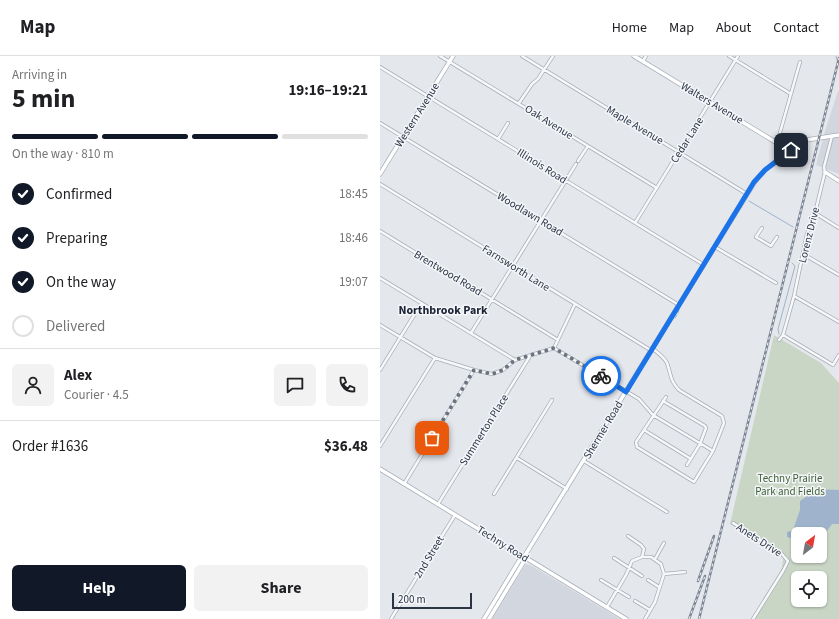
<!DOCTYPE html>
<meta charset="utf-8">
<style>
:root{--surface:#fff;--page:#f2f2f2;--text:#202124;--muted:#757577;--line:#e0e0e0;--accent:#111827}
body{margin:0;font-family:"Source Sans 3",sans-serif;background:var(--page);color:var(--text);height:100vh;display:flex;flex-direction:column;font-size:15px;white-space:nowrap}
*{box-sizing:border-box;margin:0}
p{font-size:13px;color:var(--muted)}
.icon{flex:none;width:22px;height:22px;fill:none;stroke:currentColor;stroke-width:2;stroke-linecap:round;stroke-linejoin:round}
.map{position:relative;flex:1;overflow:hidden}
.drawer{display:flex;flex-direction:column;background:var(--surface);width:380px}
.drawer>*{flex:none}
.needle{width:26px;rotate:31deg}
.tools{position:absolute;left:411px;top:471px;display:grid;gap:8px}
.tools a{display:grid;place-items:center;width:36px;height:36px;border-radius:6px;background:var(--surface);box-shadow:0 1px 3px #0004;font-size:20px}
.scale{position:absolute;left:12px;bottom:10px;width:80px;box-sizing:border-box;padding-left:4px;border:2px solid #2b3445;border-top:0;font-size:11px;line-height:14px;white-space:nowrap;color:#2b3445;-webkit-text-stroke:3px #f4f6f9;paint-order:stroke}
.pin{position:absolute;display:grid;place-items:center;width:34px;height:34px;color:#fff;margin:-17px;border-radius:8px;box-shadow:0 2px 6px #0006}
.courier{position:absolute;display:grid;place-items:center;width:40px;height:40px;margin:-20px;border:3px solid #1a73e8;border-radius:50%;background:#fff;color:#222;box-shadow:0 1px 5px #0007}
.overview em{font-style:normal;font-weight:700}
.overview div{display:flex;flex-direction:column-reverse}
.overview{display:flex;align-items:center;justify-content:space-between;height:68px;padding:0 12px}
h1{font-size:26px;font-weight:700;line-height:30px}
.bar{display:grid;grid-template-columns:repeat(4,1fr);gap:6px 4px;align-content:center;height:48px;padding:0 12px}
.bar i{height:5px;border-radius:3px;background:var(--line)}
.bar .selected{background:var(--accent)}
.bar p{grid-column:span 4}
.line{display:flex;align-items:center;gap:10px;padding:0 12px;border-top:1px solid var(--line)}
.line div{flex:1}
.round{display:grid;place-items:center;flex:none;width:42px;height:42px;border-radius:6px;background:var(--page)}
ol{padding:0 12px;list-style:none}
li{display:flex;align-items:center;gap:12px;height:44px}
li p{margin-inline-start:auto}
li .icon{padding:4px;border-radius:50%;background:var(--accent);color:#fff;stroke-width:4}
li:last-child{color:var(--muted)}
li i{width:22px;height:22px;border:2px solid var(--line);border-radius:50%}
.button{display:flex;gap:8px;margin-top:auto;padding:8px 12px}
.button a{flex:1;height:46px;border-radius:6px;background:var(--accent);color:#fff;font-size:16px;font-weight:700;line-height:46px;text-align:center}
.button a+a{background:var(--page);color:var(--text)}
header{display:flex;align-items:center;gap:24px;box-sizing:border-box;height:56px;padding:0 20px;background:var(--surface);border-bottom:1px solid var(--line)}
header strong{font-size:19px}
nav{display:flex;gap:22px;margin-inline-start:auto;font-size:14px}
main{display:flex;flex:1;min-height:0}
.map>svg:first-child{display:block}
.built{fill:#d2d6de}
.green{fill:#c9d6c5;fill-rule:evenodd}
.water{fill:#9fb4cc}
.lines{fill:none;stroke-linecap:round;stroke-linejoin:round}
.stream{stroke:#9fb4cc;stroke-width:1}
.street-casing{stroke:#a9aeb7;stroke-width:4}
.secondary-casing{stroke:#a9aeb7;stroke-width:5}
.street{stroke:#f7f8fa;stroke-width:2.5}
.secondary{stroke:#fff;stroke-width:3.5}
.rail-casing{stroke:#7d8696;stroke-width:2.5}
.rail{stroke:#f4f6f9;stroke-width:1;stroke-dasharray:3;stroke-linecap:butt}
.done{stroke:#6c737f;stroke-width:4;stroke-dasharray:0 7.2}
.route{stroke:#1a73e8;stroke-width:5}
.labels{text-anchor:middle;dominant-baseline:central;stroke-width:3;stroke-linejoin:round;paint-order:stroke}
.street-label{font-size:11px;fill:#2b3445;stroke:#f4f6f9}
.park-label{font-size:11px;fill:#3f6138;stroke:#f4f6f9}
.neighbourhood-label{font-size:12px;font-weight:bold;fill:#1d2536;stroke:#f4f6f9}
</style>
<header>
<strong>Map</strong>
<nav><a>Home</a><a>Map</a><a>About</a><a>Contact</a></nav>
</header>
<main>
<section class="drawer">
<div class="overview"><div><h1>5 min</h1><p>Arriving in</p></div><em>19:16–19:21</em></div>
<div class="bar"><i class="selected"></i><i class="selected"></i><i class="selected"></i><i></i><p>On the way · 810 m</p></div>
<ol>
<li><svg class="icon" aria-label="check" viewBox="0 0 24 24"><path d="M5 12l5 5 9-10"/></svg>Confirmed<p>18:45</p></li>
<li><svg class="icon" aria-label="check" viewBox="0 0 24 24"><path d="M5 12l5 5 9-10"/></svg>Preparing<p>18:46</p></li>
<li><svg class="icon" aria-label="check" viewBox="0 0 24 24"><path d="M5 12l5 5 9-10"/></svg>On the way<p>19:07</p></li>
<li><i></i>Delivered</li>
</ol>
<div class="line" style="height:72px"><a class="round"><svg class="icon" aria-label="person" viewBox="0 0 24 24"><circle cx="12" cy="8" r="4"/><path d="M4 21q1-7 8-7t8 7"/></svg></a><div><b>Alex</b><p>Courier · 4.5</p></div><a class="round"><svg class="icon" aria-label="chat" viewBox="0 0 24 24"><path d="M4 5h16v11H9l-5 4z"/></svg></a><a class="round"><svg class="icon" aria-label="phone" viewBox="0 0 24 24"><path d="M5 4h4l2 5-3 2q2 4 5 5l2-3 5 2v4C11 20 4 13 5 4z"/></svg></a></div>
<div class="line" style="height:52px"><div>Order #1636</div><b>$36.48</b></div>
<div class="button"><a>Help</a><a>Share</a></div>
</section>
<div class="map">
<svg width="459" height="563" viewBox="0 0 459 563">
<rect width="100%" height="100%" fill="#e4e7ec"/>
<!-- built -->
<path class="built" d="M458 35 459 36V118L436 109 445 75Z
M146 508 152 510 240 563H112Z"/>
<!-- green -->
<path class="green" d="M394 279 441 307 459 327V563H371L402 512 403 502 393 494 350 468ZM418 478H440V500H418ZM418 522H440V544H418Z"/>
<!-- water -->
<path class="water" d="M437 433 459 434V468H452L443 481 440 484V478H418V488L414 483 407 481V476L410 475H413L414 476 417 475 414 471 420 454V445Z"/>
<g class="lines">
<!-- stream -->
<path class="stream" d="M456 0 457 4
M369 145 413 171
M298 257 299 254
M295 262 297 259
M399 278 398 273 415 210 412 207"/>
<defs>
<path id="street" d="M60 0 277 132
M142 0 367 138
M349 0 411 38
M263 5 266 0
M0 11 324 209
M139 47 152 28 158 23 173 0
M0 67 299 249
M118 83 128 67
M397 87 420 6
M198 105 208 90
M0 128 272 295
M435 157 459 172
M255 167 358 0
M382 172 376 181 391 190 397 181
M0 175 178 284
M335 191 396 227
M423 198 459 219
M0 222 135 304
M414 240 459 266
M0 269 55 302 94 314 112 318 123 314 135 304 174 292 195 248
M91 277 196 108
M403 279 453 309 459 299
M399 284 403 279 414 240 427 178 435 157 445 116 444 111 452 80
M174 292 259 343 273 359 333 395
M273 293C278 297 284 301 287 307 291 318 290 325 299 334L342 360 344 367 333 395 314 426 257 391 256 386 286 341
M0 314 41 248
M283 345 325 370 326 372 320 388 307 409
M264 374 311 403
M0 390 55 302
M137 402 187 433
M204 405 287 456
M24 428 94 314
M114 438 172 344
M58 448 150 300
M353 467 401 497 408 505 403 515 373 563
M248 480 261 489 264 493 262 501
M234 502 262 520
M275 503 284 487
M284 518 305 516
M221 524 249 541
M268 524 279 531
M255 545 270 554
M227 551 246 519 252 505 262 501H271L281 508 284 518 275 546 265 563
M11 563 75 459"/>
<path id="secondary" d="M254 0 397 87 408 97
M445 116 459 125
M0 118 73 0
M0 413 246 563
M104 563 139 505 144 501 374 127 385 114 426 84 459 79
M109 563 143 507 144 501"/>
</defs>
<!-- street casing -->
<use href="#street" class="street-casing"/>
<!-- secondary casing -->
<use href="#secondary" class="secondary-casing"/>
<!-- street -->
<use href="#street" class="street"/>
<!-- secondary -->
<use href="#secondary" class="secondary"/>
<defs>
<path id="rail" d="M318 525 334 480
M309 563 325 520
M319 563 459 2"/>
</defs>
<!-- rail casing -->
<use href="#rail" class="rail-casing"/>
<!-- rail -->
<use href="#rail" class="rail"/>
</g>
<g class="lines">
<!-- done -->
<path class="done" d="M52 382 94 314 112 318 123 314 135 304 174 292 221 320"/>
<!-- route -->
<path class="route" d="M221 320 246 336 374 126 385 114 411 94"/>
</g>
<g class="labels">
<!-- street labels -->
<g class="street-label">
<text transform="translate(332 47) rotate(31)">Walters Avenue</text>
<text transform="translate(37 59) rotate(-58)">Western Avenue</text>
<text transform="translate(169 66) rotate(32)">Oak Avenue</text>
<text transform="translate(255 69) rotate(31)">Maple Avenue</text>
<text transform="translate(307 84) rotate(-58)">Cedar Lane</text>
<text transform="translate(162 110) rotate(32)">Illinois Road</text>
<text transform="translate(150 158) rotate(31)">Woodlawn Road</text>
<text transform="translate(429 179) rotate(-76)">Lorenz Drive</text>
<text transform="translate(136 212) rotate(32)">Farnsworth Lane</text>
<text transform="translate(68 217) rotate(31)">Brentwood Road</text>
<text transform="translate(104 374) rotate(-58)">Summerton Place</text>
<text transform="translate(223 374) rotate(-59)">Shermer Road</text>
<text transform="translate(379 484) rotate(33)">Anets Drive</text>
<text transform="translate(123 488) rotate(32)">Techny Road</text>
<text transform="translate(49 501) rotate(-59)">2nd Street</text>
</g>
<!-- park labels -->
<g class="park-label">
<text x="410" y="422">Techny Prairie<tspan x="410" dy="13">Park and Fields</tspan></text>
</g>
<!-- neighbourhood labels -->
<g class="neighbourhood-label">
<text x="63" y="254">Northbrook Park</text>
</g>
</g>
</svg>
<div class="tools">
<a><svg class="needle" viewBox="-14 -14 28 28"><path d="M0-13l5 13h-10z" fill="#e53935"/><path d="M0 13l5-13h-10z" fill="#757577"/></svg></a>
<a><svg class="icon" aria-label="locate" viewBox="0 0 24 24"><circle cx="12" cy="12" r="6"/><path d="M12 2v4M12 18v4M2 12h4M18 12h4"/></svg></a>
</div>
<div class="scale">200 m</div>
<div class="pin" style="left:52px;top:382px;background:#ea580c"><svg class="icon" aria-label="bag" viewBox="0 0 24 24"><path d="M5 8h14l-1 12H6zM9 8a3 3 0 0 1 6 0"/></svg></div>
<div class="pin" style="left:411px;top:94px;background:#1f2937"><svg class="icon" aria-label="home" viewBox="0 0 24 24"><path d="M3 11l9-7 9 7M6 9v11h12V9"/></svg></div>
<div class="courier" style="left:221px;top:320px"><svg class="icon" aria-label="bike" viewBox="0 0 24 24"><circle cx="6" cy="16" r="4"/><circle cx="18" cy="16" r="4"/><path d="M6 16l4-8h5l3 8M10 8l3 8H6M13 5h3"/></svg></div>
</div>
</main>
